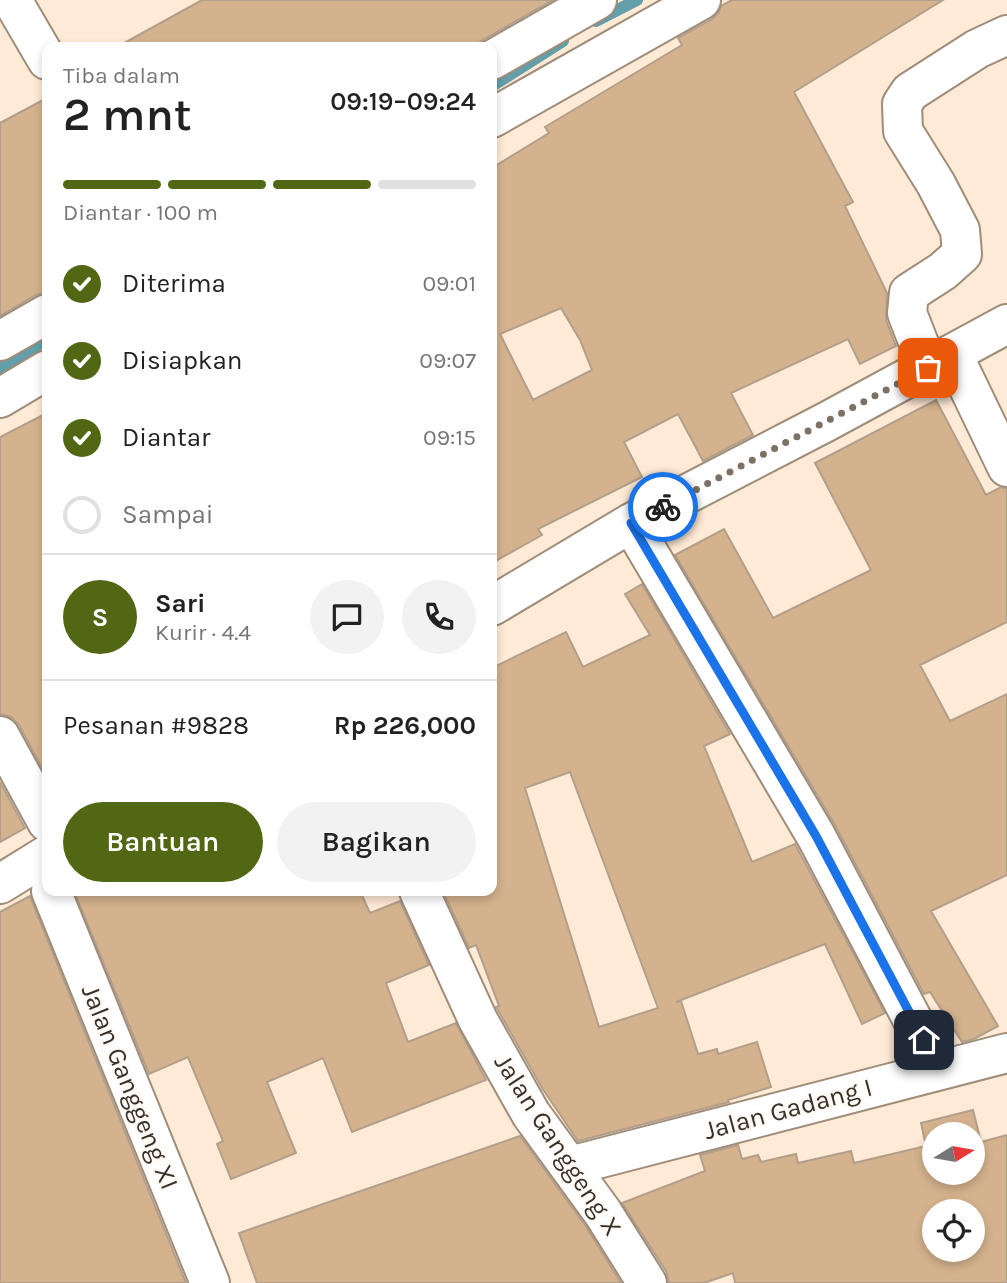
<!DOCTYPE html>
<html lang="id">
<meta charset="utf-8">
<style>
:root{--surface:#fff;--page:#f2f2f2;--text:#222;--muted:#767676;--line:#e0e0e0;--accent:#526713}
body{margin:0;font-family:Karla,sans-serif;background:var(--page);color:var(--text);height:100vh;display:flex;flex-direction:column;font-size:26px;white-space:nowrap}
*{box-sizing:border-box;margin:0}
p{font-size:23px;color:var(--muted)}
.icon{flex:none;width:38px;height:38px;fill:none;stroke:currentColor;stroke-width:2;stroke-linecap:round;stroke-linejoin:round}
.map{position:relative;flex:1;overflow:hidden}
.drawer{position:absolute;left:42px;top:42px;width:455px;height:854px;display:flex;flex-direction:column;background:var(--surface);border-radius:14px;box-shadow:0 4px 10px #0003}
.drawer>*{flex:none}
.needle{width:46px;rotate:79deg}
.controls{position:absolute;left:922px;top:1122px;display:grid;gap:14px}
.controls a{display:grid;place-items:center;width:63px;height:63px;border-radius:50%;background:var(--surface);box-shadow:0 4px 10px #0003;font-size:35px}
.pin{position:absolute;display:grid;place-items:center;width:60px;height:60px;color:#fff;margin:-30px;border-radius:14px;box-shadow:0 4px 10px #0006}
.courier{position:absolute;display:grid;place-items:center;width:70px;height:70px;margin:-35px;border:5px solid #1a73e8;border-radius:50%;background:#fff;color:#222;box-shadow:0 2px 9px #0007}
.head em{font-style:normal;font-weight:600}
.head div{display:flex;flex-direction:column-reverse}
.head{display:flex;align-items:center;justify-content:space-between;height:119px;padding:0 21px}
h1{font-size:46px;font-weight:600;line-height:52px}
.bar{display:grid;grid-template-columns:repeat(4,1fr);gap:10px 7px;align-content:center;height:84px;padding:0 21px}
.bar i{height:9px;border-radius:5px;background:var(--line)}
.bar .selected{background:var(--accent)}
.bar p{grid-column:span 4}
.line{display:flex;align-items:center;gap:18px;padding:0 21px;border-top:2px solid var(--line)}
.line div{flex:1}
.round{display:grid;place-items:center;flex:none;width:74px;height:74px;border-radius:37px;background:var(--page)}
ol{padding:0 21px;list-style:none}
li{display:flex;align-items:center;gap:21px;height:77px}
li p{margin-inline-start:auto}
li .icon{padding:7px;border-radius:50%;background:var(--accent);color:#fff;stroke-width:4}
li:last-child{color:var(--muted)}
li i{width:38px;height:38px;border:4px solid var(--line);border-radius:50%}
.action{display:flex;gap:14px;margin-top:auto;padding:14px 21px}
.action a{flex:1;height:80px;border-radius:42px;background:var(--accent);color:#fff;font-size:28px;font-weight:600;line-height:80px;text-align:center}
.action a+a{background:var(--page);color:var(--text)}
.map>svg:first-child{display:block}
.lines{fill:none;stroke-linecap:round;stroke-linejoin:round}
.stream{stroke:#639faa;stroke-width:12}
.building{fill:#d4b28d;stroke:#b29f8b;stroke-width:2;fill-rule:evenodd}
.minor-casing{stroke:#9f8c79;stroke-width:42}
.minor{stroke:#fff;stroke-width:38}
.done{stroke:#7d7165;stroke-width:7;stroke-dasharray:0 12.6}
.route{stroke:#1a73e8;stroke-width:9}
.labels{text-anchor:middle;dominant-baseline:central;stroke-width:5;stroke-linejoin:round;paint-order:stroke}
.street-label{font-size:26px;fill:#373028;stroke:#fffaf6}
</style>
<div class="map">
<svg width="1007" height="1283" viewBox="0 0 1007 1283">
<rect width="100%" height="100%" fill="#ffead5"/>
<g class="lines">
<!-- stream -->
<path class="stream" d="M596 21 637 0
M492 86 563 41
M0 368 47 339"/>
</g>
<!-- building -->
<path class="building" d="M202 0H553L481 41 475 47H117Z
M732 0H943L794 92 853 202 845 206 887 293 886 320 896 346 860 364 848 339 731 393 753 435 703 461 678 414 624 442 642 477 538 529 542 535 492 563V168L549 133 545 127 682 45 678 38 712 19 719 12 721 6ZM561 308 580 340 592 370 533 400 500 334Z
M47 98V292L36 295 0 316V123Z
M936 400 986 495 1001 487 1007 489V622L920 665 950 721 1007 694V875L931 911 998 1026 974 1039 962 1042 930 992 924 994 835 825 675 555 724 529 773 618 871 570 815 463Z
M47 413V777L19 725 11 717 0 714V437Z
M642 584 730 734 704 746 752 862 795 844 885 1013 862 1024 825 944 676 1002 681 1001 698 1054 717 1049 718 1054 757 1042 771 1087 728 1100 729 1102 578 1141 542 1088 498 1010 496 1007 499 1006 476 945 469 948 443 891H492V668L566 632 583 667 650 635 625 594ZM570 772 658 1008 599 1027 525 788Z
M0 782 25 828 0 842Z
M74 891H360L370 913 400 901 429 965 386 983 408 1042 456 1023 486 1080 352 1132 323 1058 267 1082 296 1153 231 1179 217 1144 223 1141 188 1057 149 1074Z
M30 896 31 899 186 1283H0V912Z
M973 1110 981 1142 1007 1135V1283H735L733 1273 704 1283H669L666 1271 622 1203 705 1171 700 1155 738 1145 742 1159 758 1155 761 1162 796 1154 798 1163 851 1151 854 1163 926 1146 921 1123ZM934 1134H973V1172H934ZM934 1211H973V1250H934Z
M520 1136 585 1225 621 1283H257L239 1233Z"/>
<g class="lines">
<defs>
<path id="minor" d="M12 0 47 60
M492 60 597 0
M492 118 701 0
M0 341 47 314
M953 355 1007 467
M928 367 907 313 909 293 943 271 962 254 960 230 936 184 903 131 902 104 910 92 977 49 1007 35
M0 398 47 370
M631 523 816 836 939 1070
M492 606 631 523 826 422 1007 324
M0 736 47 822
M0 884 47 855
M51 891 210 1283
M419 891 478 1020 531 1114 603 1213 647 1283
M570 1166 1007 1053"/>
</defs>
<!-- minor casing -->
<use href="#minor" class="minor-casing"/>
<!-- minor -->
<use href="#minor" class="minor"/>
</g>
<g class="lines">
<!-- done -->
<path class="done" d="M663 507 928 368"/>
<!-- route -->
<path class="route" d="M663 507 631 523 816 836 924 1040"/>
</g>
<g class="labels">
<!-- street labels -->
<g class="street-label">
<text transform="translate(130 1087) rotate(68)">Jalan Ganggeng XI</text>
<text transform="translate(788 1109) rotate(-15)">Jalan Gadang I</text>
<text transform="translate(558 1145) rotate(57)">Jalan Ganggeng X</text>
</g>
</g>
</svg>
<div class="controls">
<a><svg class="needle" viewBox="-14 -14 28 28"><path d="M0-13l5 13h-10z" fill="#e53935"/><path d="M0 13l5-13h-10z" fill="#767676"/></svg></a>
<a><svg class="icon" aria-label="locate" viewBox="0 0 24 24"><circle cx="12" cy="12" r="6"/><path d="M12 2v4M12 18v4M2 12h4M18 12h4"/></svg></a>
</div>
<div class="pin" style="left:928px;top:368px;background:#ea580c"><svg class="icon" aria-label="bag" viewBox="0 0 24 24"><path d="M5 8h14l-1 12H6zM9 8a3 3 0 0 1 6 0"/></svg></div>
<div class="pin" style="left:924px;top:1040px;background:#1f2937"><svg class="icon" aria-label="home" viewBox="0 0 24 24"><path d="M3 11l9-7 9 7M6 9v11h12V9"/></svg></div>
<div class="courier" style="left:663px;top:507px"><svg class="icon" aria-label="bike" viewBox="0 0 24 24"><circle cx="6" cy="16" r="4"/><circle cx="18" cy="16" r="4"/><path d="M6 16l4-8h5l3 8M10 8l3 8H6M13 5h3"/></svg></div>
<section class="drawer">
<div class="head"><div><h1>2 mnt</h1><p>Tiba dalam</p></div><em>09:19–09:24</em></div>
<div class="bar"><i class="selected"></i><i class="selected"></i><i class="selected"></i><i></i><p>Diantar · 100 m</p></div>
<ol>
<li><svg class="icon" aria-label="check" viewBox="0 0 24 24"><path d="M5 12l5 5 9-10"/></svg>Diterima<p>09:01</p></li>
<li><svg class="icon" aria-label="check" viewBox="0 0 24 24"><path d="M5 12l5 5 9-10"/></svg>Disiapkan<p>09:07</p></li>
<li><svg class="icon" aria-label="check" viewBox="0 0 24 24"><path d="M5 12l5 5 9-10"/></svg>Diantar<p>09:15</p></li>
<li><i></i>Sampai</li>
</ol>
<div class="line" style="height:126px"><b class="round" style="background:var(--accent);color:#fff">S</b><div><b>Sari</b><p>Kurir · 4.4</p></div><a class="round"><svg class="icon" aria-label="chat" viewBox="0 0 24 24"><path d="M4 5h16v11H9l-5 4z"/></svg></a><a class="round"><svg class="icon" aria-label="phone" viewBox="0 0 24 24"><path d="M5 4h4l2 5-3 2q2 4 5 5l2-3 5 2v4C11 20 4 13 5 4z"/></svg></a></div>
<div class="line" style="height:91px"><div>Pesanan #9828</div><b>Rp 226,000</b></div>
<div class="action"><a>Bantuan</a><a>Bagikan</a></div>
</section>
</div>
